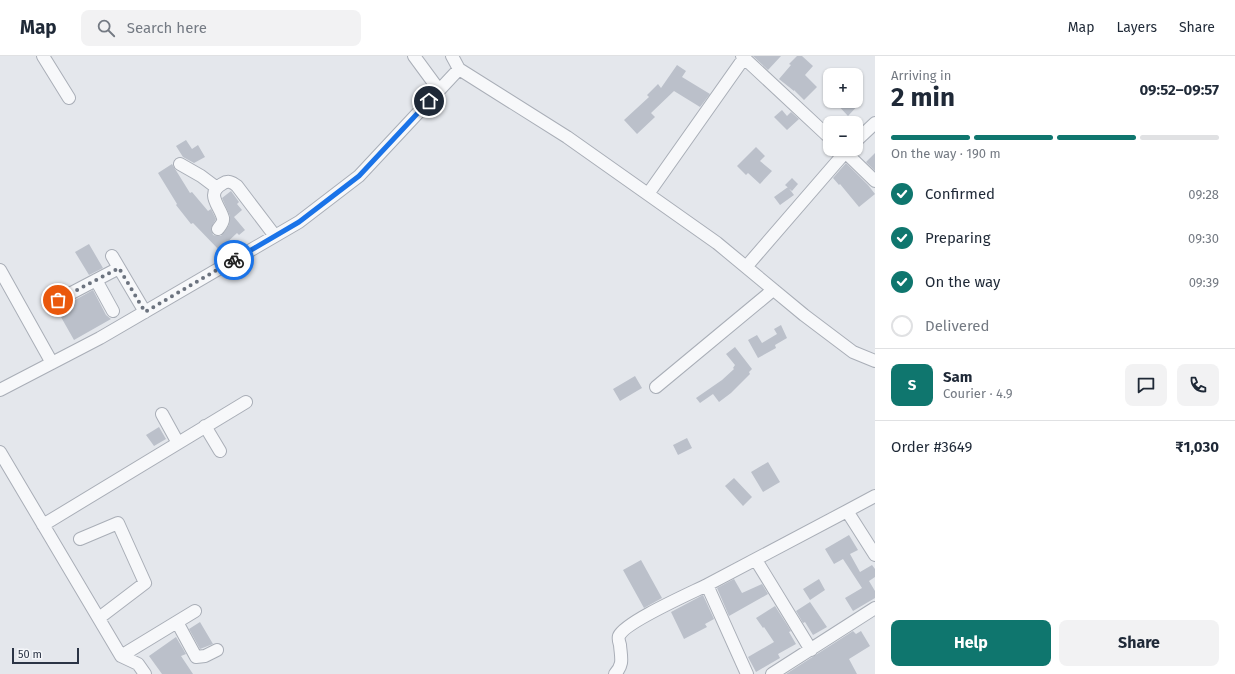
<!DOCTYPE html>
<meta charset="utf-8">
<style>
:root{--surface:#fff;--page:#f2f2f3;--text:#1f2937;--muted:#747a83;--line:#e0e1e3;--accent:#0f766e}
body{margin:0;font-family:"Fira Sans",sans-serif;background:var(--page);color:var(--text);height:100vh;display:flex;flex-direction:column;font-size:15px;white-space:nowrap}
*{box-sizing:border-box;margin:0}
p{font-size:13px;color:var(--muted)}
.icon{flex:none;width:22px;height:22px;fill:none;stroke:currentColor;stroke-width:2;stroke-linecap:round;stroke-linejoin:round}
.map{position:relative;flex:1;overflow:hidden}
.panel{display:flex;flex-direction:column;background:var(--surface);width:360px}
.panel>*{flex:none}
.fabs{position:absolute;left:823px;top:12px;display:grid;gap:8px}
.fabs a{display:grid;place-items:center;width:40px;height:40px;border-radius:8px;background:var(--surface);box-shadow:0 1px 3px #0004;font-size:20px}
.scale{position:absolute;left:12px;bottom:10px;width:67px;box-sizing:border-box;padding-left:4px;border:2px solid #2b3445;border-top:0;font-size:11px;line-height:14px;white-space:nowrap;color:#2b3445;-webkit-text-stroke:3px #f4f6f9;paint-order:stroke}
.pin{position:absolute;display:grid;place-items:center;width:34px;height:34px;color:#fff;margin:-17px;border:2px solid #fff;border-radius:50%;box-shadow:0 1px 4px #0007}
.courier{position:absolute;display:grid;place-items:center;width:40px;height:40px;margin:-20px;border:3px solid #1a73e8;border-radius:50%;background:#fff;color:#222;box-shadow:0 1px 5px #0007}
.summary em{font-style:normal;font-weight:700}
.summary div{display:flex;flex-direction:column-reverse}
.summary{display:flex;align-items:center;justify-content:space-between;height:68px;padding:0 16px}
h1{font-size:26px;font-weight:700;line-height:30px}
.bar{display:grid;grid-template-columns:repeat(4,1fr);gap:6px 4px;align-content:center;height:48px;padding:0 16px}
.bar i{height:5px;border-radius:3px;background:var(--line)}
.bar .active{background:var(--accent)}
.bar p{grid-column:span 4}
.line{display:flex;align-items:center;gap:10px;padding:0 16px;border-top:1px solid var(--line)}
.line div{flex:1}
.round{display:grid;place-items:center;flex:none;width:42px;height:42px;border-radius:8px;background:var(--page)}
ol{padding:0 16px;list-style:none}
li{display:flex;align-items:center;gap:12px;height:44px}
li p{margin-inline-start:auto}
li .icon{padding:4px;border-radius:50%;background:var(--accent);color:#fff;stroke-width:4}
li:last-child{color:var(--muted)}
li i{width:22px;height:22px;border:2px solid var(--line);border-radius:50%}
.primary-button{display:flex;gap:8px;margin-top:auto;padding:8px 16px}
.primary-button a{flex:1;height:46px;border-radius:8px;background:var(--accent);color:#fff;font-size:16px;font-weight:700;line-height:46px;text-align:center}
.primary-button a+a{background:var(--page);color:var(--text)}
header{display:flex;align-items:center;gap:24px;box-sizing:border-box;height:56px;padding:0 20px;background:var(--surface);border-bottom:1px solid var(--line)}
header strong{font-size:19px}
nav{display:flex;gap:22px;margin-inline-start:auto;font-size:14px}
.search{width:280px;height:36px;background:var(--page);display:flex;align-items:center;gap:10px;box-sizing:border-box;padding:0 14px;border-radius:8px;color:var(--muted);font-size:15px}
main{display:flex;flex:1;min-height:0}
.map>svg:first-child{display:block}
.building{fill:#bbc0ca}
.lines{fill:none;stroke-linecap:round;stroke-linejoin:round}
.minor-casing{stroke:#a9aeb7;stroke-width:14}
.minor{stroke:#f7f8fa;stroke-width:12}
.done{stroke:#6c737f;stroke-width:4;stroke-dasharray:0 7.2}
.route{stroke:#1a73e8;stroke-width:5}
</style>
<header>
<strong>Map</strong>
<div class="search"><svg class="icon" aria-label="search" viewBox="0 0 24 24"><circle cx="10" cy="10" r="6"/><path d="M15 15l6 6"/></svg>Search here</div>
<nav><a>Map</a><a>Layers</a><a>Share</a></nav>
</header>
<main>
<div class="map">
<svg width="875" height="618" viewBox="0 0 875 618">
<rect width="100%" height="100%" fill="#e4e7ec"/>
<!-- building -->
<path class="building" d="M753 0H781L768 14Z
M797 0H802L813 10 805 19 817 31 804 44 794 34V35L779 23 791 9 789 8Z
M677 9 686 15 682 21 710 38 700 51 674 35 651 57 655 61 637 78 624 64 649 41 647 39 658 28 661 32Z
M834 45H862L848 60Z
M782 54 787 60 791 56 799 63 787 74 774 61Z
M186 84 192 93 198 89 205 101 194 107 183 101 176 90Z
M756 91 765 100 760 105 772 115 760 128 748 117 746 119 737 110Z
M875 97V115L866 106Z
M846 107 868 129 875 138 859 151 840 128 839 129 833 122Z
M172 108 190 137 192 136 208 155 211 153 216 163 211 172 213 179 217 180H221L229 169 230 160 222 142 231 135 239 146 237 148 242 154 234 161 245 174 239 179 237 177 219 194 193 167 191 168 176 149 177 148 158 117Z
M792 122 798 128 792 135 785 129Z
M788 131 794 139 780 149 774 141Z
M89 188 103 212 89 219 75 196Z
M93 234 106 259 111 263 74 284 57 254Z
M781 269 787 282 775 289 776 292 758 302 748 284 757 279 762 287 777 278 774 273Z
M735 291 752 313 749 316 750 318 731 337 719 346 713 338 700 347 696 342 722 324 734 313 733 312 735 309 726 298Z
M635 320 642 332 620 345 613 333Z
M159 371 166 383 154 390 146 379Z
M687 382 692 392 678 399 673 389Z
M768 406 780 426 763 436 751 416Z
M734 422 752 441 743 450 725 430Z
M849 479 858 494 850 498 860 516 872 509 875 513V521L869 525 875 535V542L853 555 845 542 862 532 843 503 834 508 825 493Z
M641 504 662 542 644 552 623 514Z
M734 523 742 537 762 528 768 538 729 560 717 532Z
M819 523 825 534 810 544 803 533Z
M703 539 714 563 705 568 707 571 684 583 671 556Z
M810 546 827 571 813 579 805 566 803 567 796 555Z
M775 550 791 575 789 576 796 588 778 598 780 602 756 616 748 601 774 586 764 571 763 572 756 562Z
M200 566 213 588 200 593 189 573Z
M853 575 856 578 861 575 870 590 849 603 857 618H786Z
M176 581 186 598 181 600 193 618H162L149 600Z"/>
<g class="lines">
<defs>
<path id="minor" d="M43 0 69 42
M414 0 439 34
M452 0 459 13
M742 0 830 82
M856 85 875 67
M842 93 875 125
M180 108 201 120 217 132
M648 138 744 2
M218 173C220 170 224 166 223 162 220 150 205 138 222 128 228 124 232 126 237 130L275 180
M112 200 145 256
M746 211 848 93
M0 214 52 307
M96 224 113 255
M58 244 119 212
M656 331 773 234
M0 334 100 282 299 166 359 120 459 13 567 81 717 187 804 259 853 296 875 305
M162 358 178 387
M205 370 220 395
M0 396 121 600 138 608 145 618
M875 440 847 455 875 499
M43 469 246 346
M80 483 118 467 145 527 99 562
M756 504 811 594
M177 566 196 601 205 600 217 594
M121 600 195 555
M615 618C624 608 621 602 620 589 619 586 618 583 619 580 625 566 691 537 707 529
M747 618 707 529 847 455
M772 618 875 552"/>
</defs>
<!-- minor casing -->
<use href="#minor" class="minor-casing"/>
<!-- minor -->
<use href="#minor" class="minor"/>
</g>
<g class="lines">
<!-- done -->
<path class="done" d="M58 244 119 212 145 256 234 204"/>
<!-- route -->
<path class="route" d="M234 204 299 166 359 120 429 45"/>
</g>
</svg>
<div class="fabs">
<a>+</a>
<a>−</a>
</div>
<div class="scale">50 m</div>
<div class="pin" style="left:58px;top:244px;background:#ea580c"><svg class="icon" aria-label="bag" viewBox="0 0 24 24"><path d="M5 8h14l-1 12H6zM9 8a3 3 0 0 1 6 0"/></svg></div>
<div class="pin" style="left:429px;top:45px;background:#1f2937"><svg class="icon" aria-label="home" viewBox="0 0 24 24"><path d="M3 11l9-7 9 7M6 9v11h12V9"/></svg></div>
<div class="courier" style="left:234px;top:204px"><svg class="icon" aria-label="bike" viewBox="0 0 24 24"><circle cx="6" cy="16" r="4"/><circle cx="18" cy="16" r="4"/><path d="M6 16l4-8h5l3 8M10 8l3 8H6M13 5h3"/></svg></div>
</div>
<section class="panel">
<div class="summary"><div><h1>2 min</h1><p>Arriving in</p></div><em>09:52–09:57</em></div>
<div class="bar"><i class="active"></i><i class="active"></i><i class="active"></i><i></i><p>On the way · 190 m</p></div>
<ol>
<li><svg class="icon" aria-label="check" viewBox="0 0 24 24"><path d="M5 12l5 5 9-10"/></svg>Confirmed<p>09:28</p></li>
<li><svg class="icon" aria-label="check" viewBox="0 0 24 24"><path d="M5 12l5 5 9-10"/></svg>Preparing<p>09:30</p></li>
<li><svg class="icon" aria-label="check" viewBox="0 0 24 24"><path d="M5 12l5 5 9-10"/></svg>On the way<p>09:39</p></li>
<li><i></i>Delivered</li>
</ol>
<div class="line" style="height:72px"><b class="round" style="background:var(--accent);color:#fff">S</b><div><b>Sam</b><p>Courier · 4.9</p></div><a class="round"><svg class="icon" aria-label="chat" viewBox="0 0 24 24"><path d="M4 5h16v11H9l-5 4z"/></svg></a><a class="round"><svg class="icon" aria-label="phone" viewBox="0 0 24 24"><path d="M5 4h4l2 5-3 2q2 4 5 5l2-3 5 2v4C11 20 4 13 5 4z"/></svg></a></div>
<div class="line" style="height:52px"><div>Order #3649</div><b>₹1,030</b></div>
<div class="primary-button"><a>Help</a><a>Share</a></div>
</section>
</main>
